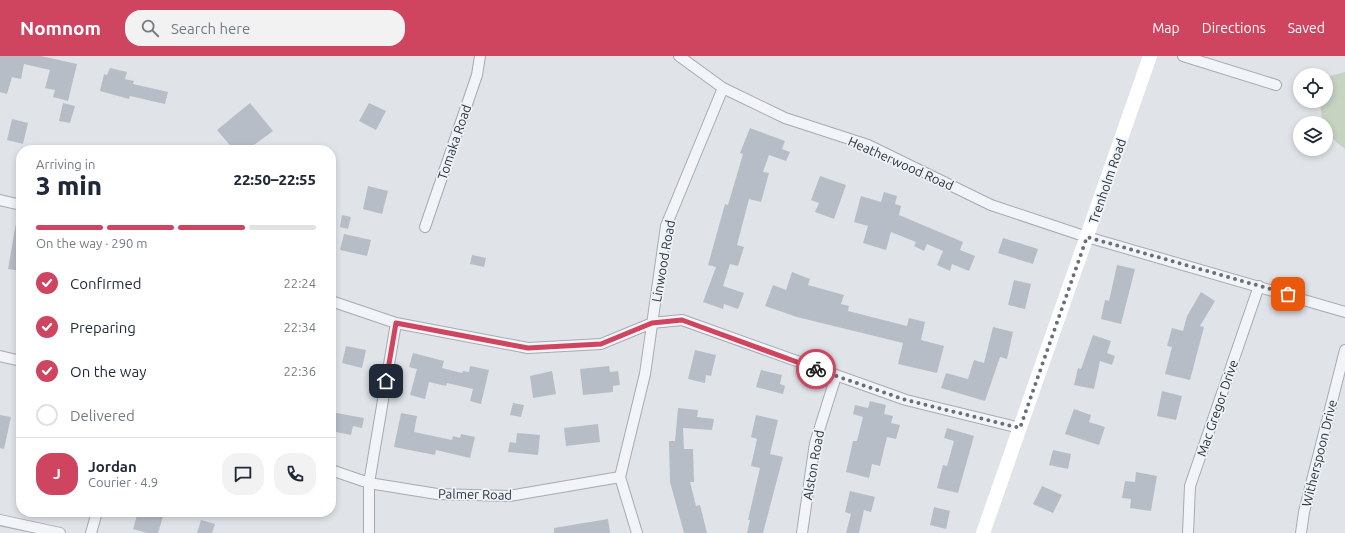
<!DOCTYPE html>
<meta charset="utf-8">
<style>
:root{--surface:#fff;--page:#f2f2f3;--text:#1f2937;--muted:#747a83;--line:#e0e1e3;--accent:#cf445f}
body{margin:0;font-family:Ubuntu,sans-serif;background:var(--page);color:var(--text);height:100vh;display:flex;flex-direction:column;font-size:15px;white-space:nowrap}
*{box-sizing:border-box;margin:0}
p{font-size:13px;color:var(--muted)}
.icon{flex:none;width:22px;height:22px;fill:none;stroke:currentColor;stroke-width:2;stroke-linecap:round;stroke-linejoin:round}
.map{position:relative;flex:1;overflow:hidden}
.drawer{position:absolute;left:16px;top:89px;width:320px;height:372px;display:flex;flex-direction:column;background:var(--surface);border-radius:16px;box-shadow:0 2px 6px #0003}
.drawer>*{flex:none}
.buttons{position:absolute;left:1293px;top:12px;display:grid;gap:8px}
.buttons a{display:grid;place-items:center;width:40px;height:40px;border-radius:50%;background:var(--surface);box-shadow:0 2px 6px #0003;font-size:20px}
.pin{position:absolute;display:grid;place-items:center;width:34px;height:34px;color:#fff;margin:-17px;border-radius:8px;box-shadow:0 2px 6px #0006}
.courier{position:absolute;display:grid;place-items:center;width:40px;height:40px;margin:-20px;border:3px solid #cf445f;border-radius:50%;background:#fff;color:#222;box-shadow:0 1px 5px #0007}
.head em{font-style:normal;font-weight:800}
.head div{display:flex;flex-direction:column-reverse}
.head{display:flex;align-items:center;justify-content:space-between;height:68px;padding:0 20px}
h1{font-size:26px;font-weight:800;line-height:30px}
.bar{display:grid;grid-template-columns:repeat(4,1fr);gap:6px 4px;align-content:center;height:48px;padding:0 20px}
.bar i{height:5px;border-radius:3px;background:var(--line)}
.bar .current{background:var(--accent)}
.bar p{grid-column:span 4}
.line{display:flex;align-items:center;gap:10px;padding:0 20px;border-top:1px solid var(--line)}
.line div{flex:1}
.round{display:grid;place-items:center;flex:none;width:42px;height:42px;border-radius:16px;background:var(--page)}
ol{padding:0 20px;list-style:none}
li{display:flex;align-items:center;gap:12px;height:44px}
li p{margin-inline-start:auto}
li .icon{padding:4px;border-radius:50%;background:var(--accent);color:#fff;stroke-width:4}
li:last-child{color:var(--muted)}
li i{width:22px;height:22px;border:2px solid var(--line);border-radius:50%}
header{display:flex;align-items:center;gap:24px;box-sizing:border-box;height:56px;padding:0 20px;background:var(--accent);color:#fff}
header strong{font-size:19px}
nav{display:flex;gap:22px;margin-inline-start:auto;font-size:14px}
.search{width:280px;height:36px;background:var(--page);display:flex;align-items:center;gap:10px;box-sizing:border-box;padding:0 14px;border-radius:16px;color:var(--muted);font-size:15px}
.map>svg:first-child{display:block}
.green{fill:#c6d3c1}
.building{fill:#b7bdc6}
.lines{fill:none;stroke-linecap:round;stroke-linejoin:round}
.street-casing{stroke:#a5abb3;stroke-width:12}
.street{stroke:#f3f4f7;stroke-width:10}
.secondary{stroke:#fff;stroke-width:14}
.done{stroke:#68707c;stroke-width:4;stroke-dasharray:0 7.2}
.route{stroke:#cf445f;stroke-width:5}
.labels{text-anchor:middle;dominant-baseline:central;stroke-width:3.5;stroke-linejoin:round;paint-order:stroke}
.street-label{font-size:13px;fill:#283241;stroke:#eff3f6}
</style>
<header>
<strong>Nomnom</strong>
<div class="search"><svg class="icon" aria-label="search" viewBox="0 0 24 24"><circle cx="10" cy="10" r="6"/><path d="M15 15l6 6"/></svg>Search here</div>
<nav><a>Map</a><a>Directions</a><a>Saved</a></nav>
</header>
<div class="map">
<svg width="1345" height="477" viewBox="0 0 1345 477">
<rect width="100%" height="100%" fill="#e0e4e9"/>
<!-- green -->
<path class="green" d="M1345 16V93C1336 86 1326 79 1326 67L1322 66 1320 45H1326V21Z"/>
<!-- building -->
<path class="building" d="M0 0H41L77 8 68 45 53 41 55 34 45 32 50 14 24 8 21 23 12 21 7 38 0 36Z
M110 12 127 16 125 23 134 25 133 28 168 36 165 48 130 40 129 43 100 35 104 18 107 19Z
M63 47 75 50 70 67 59 65Z
M250 47 273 75 247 94H234L217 74Z
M369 47 386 55 376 74 359 65Z
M12 63 28 67 23 88 7 84Z
M750 72 785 85 782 93 790 96 786 105 769 99 763 116 769 117 761 146 749 143 737 189 744 191 738 210 730 208 723 230 744 237 738 253 724 248 723 253 703 246 716 211 708 209 725 148 728 149 743 98 740 97Z
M820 120 846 129 834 163 815 156 819 147 811 144Z
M368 130 388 135 382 158 363 153Z
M884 136 897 140 895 148 901 150 899 159 963 186 960 194 975 200 969 215 952 208 950 215 937 209 943 195 927 188 924 195 914 190 916 186 891 176 886 194 863 187 868 170 854 166 861 140 881 146Z
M342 159 351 161 348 173 340 171Z
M16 167H21V215L8 213Z
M344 178 371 184 367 200 340 194Z
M1003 182 1038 193 1033 208 998 197Z
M472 199 486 202 484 211 470 208Z
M1117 209 1135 213 1121 268 1101 263 1105 244 1109 245Z
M792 216 810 223 808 229 844 239 841 248 849 250 848 255 907 270 909 262 925 266 921 284 944 290 937 317 898 308 903 287 797 261 765 250 773 229 786 234Z
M1014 224 1031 228 1025 253 1008 249Z
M1201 236 1215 245 1200 270 1204 271 1190 324 1165 318 1172 291 1167 290 1172 272 1183 275 1187 260Z
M993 271 1013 276 1007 303 1000 301 985 345 941 332 946 317 968 323 974 304 984 307Z
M1093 279 1111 285 1107 297 1115 300 1112 309 1100 305 1094 333 1074 329 1078 312 1081 313Z
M346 290 366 294 362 312 342 307Z
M695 294 716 299 711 320 706 319 705 327 688 323Z
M413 297 444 305 442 312 462 317 463 315 469 316 470 310 489 314 481 348 470 345 473 333 447 327 446 330 429 326 425 343 410 339 417 313 409 311Z
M609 310 610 316 618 315 620 329 613 330V336L583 339 580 313Z
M761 314 782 319 780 328 785 330 783 338 756 331Z
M552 315 556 338 533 342 530 320Z
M1162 335 1182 340 1176 364 1157 360Z
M870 345 886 349 884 358 893 360 891 367 900 369 896 383 887 381 880 410 872 408 869 422 846 416 853 385H857L863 361 853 358 855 349 868 352Z
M513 347 524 349 521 361 510 359Z
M678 352 698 354 697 361 714 363 712 374 683 372 684 393H693L694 426H690L696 450 700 449 707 477H684L670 426 669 385H675Z
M1074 353 1091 359 1089 366 1105 371 1099 389 1065 378Z
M331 356 364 362 362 372 353 370 351 379 331 375Z
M401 357 417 360 414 376 452 384 453 380 460 382 461 378 475 381 470 402 436 394 435 399 394 391Z
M0 359 11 361 4 393 0 392Z
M756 359 778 364 770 398 783 401 763 477H747L750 464H748L760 412 751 410 757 383 751 381Z
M598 368 600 386 566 390 564 372Z
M947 372 974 380 958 437 937 432 943 409 947 410 954 385 944 382Z
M517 377 540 379 538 399 508 396 510 386 516 387Z
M1053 394 1071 398 1068 413 1049 409Z
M1136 416 1157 420 1151 455 1130 452 1131 443 1122 442 1125 425 1135 426Z
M1042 430 1062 439 1053 457 1033 448Z
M850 435 875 441 871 456 864 454 859 477H846L851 458 845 456Z
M934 451 950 455 946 473 930 469Z
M138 456H156L155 458 163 461 158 477H147L133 473Z
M608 463 610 477H554V472Z
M201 464 215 468 212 477H197Z"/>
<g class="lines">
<defs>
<path id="street" d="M679 0 723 32 785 62 868 89 991 149 1087 181 1345 256
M1183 0 1276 29
M0 144 21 149
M425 171 477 19 480 0
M331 245 396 267 528 292 601 288 652 267 682 264 906 344 1020 372
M0 300 21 305
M331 414 369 427 437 438 509 440 620 421
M0 464 60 477
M91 477 97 456
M369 477V427L396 267
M637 477 620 421 645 318 666 170 723 32
M802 477 815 387 836 320
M1188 477 1190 430 1259 230
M1301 477 1304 456 1345 294"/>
</defs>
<!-- street casing -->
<use href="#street" class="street-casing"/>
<!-- street -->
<use href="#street" class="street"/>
<!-- secondary -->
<path class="secondary" d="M983 477 1150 0"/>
</g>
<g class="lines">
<!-- done -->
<path class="done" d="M816 313 906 344 1020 372 1087 181 1288 238"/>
<!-- route -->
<path class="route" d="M386 325 396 267 528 292 601 288 652 267 682 264 816 313"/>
</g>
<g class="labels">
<!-- street labels -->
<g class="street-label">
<text transform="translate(454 86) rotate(-71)">Tomaka Road</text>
<text transform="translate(901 107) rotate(24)">Heatherwood Road</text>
<text transform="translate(1107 125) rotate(-71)">Trenholm Road</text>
<text transform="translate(663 205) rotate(-80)">Linwood Road</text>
<text transform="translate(1217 352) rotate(-71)">Mac Gregor Drive</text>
<text transform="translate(1319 397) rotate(-76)">Witherspoon Drive</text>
<text transform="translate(813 409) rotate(-80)">Alston Road</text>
<text transform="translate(475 438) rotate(1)">Palmer Road</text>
</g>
</g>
</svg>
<div class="buttons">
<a><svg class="icon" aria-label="locate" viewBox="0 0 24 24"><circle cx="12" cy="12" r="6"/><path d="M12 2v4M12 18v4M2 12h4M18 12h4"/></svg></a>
<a><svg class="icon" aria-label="layers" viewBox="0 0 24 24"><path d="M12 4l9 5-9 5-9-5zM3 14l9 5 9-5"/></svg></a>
</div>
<div class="pin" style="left:1288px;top:238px;background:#ea580c"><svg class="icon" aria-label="bag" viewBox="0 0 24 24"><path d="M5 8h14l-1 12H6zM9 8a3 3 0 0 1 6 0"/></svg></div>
<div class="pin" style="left:386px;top:325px;background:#1f2937"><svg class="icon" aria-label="home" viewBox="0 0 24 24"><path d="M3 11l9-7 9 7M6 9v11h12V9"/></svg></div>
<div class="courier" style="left:816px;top:313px"><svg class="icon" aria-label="bike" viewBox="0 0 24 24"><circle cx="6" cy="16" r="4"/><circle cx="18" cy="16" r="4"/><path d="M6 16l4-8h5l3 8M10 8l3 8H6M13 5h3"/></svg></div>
<section class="drawer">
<div class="head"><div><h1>3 min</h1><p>Arriving in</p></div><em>22:50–22:55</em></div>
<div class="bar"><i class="current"></i><i class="current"></i><i class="current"></i><i></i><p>On the way · 290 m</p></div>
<ol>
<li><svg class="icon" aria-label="check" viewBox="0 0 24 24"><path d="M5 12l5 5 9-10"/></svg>Confirmed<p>22:24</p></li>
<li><svg class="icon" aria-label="check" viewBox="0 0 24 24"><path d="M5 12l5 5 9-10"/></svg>Preparing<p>22:34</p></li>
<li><svg class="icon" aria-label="check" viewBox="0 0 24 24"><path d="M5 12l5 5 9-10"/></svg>On the way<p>22:36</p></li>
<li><i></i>Delivered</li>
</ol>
<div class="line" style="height:72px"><b class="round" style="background:var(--accent);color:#fff">J</b><div><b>Jordan</b><p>Courier · 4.9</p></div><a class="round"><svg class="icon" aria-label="chat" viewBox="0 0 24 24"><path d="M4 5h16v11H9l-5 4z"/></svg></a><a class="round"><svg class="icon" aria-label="phone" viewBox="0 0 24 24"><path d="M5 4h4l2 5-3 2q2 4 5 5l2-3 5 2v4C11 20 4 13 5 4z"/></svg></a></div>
</section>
</div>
